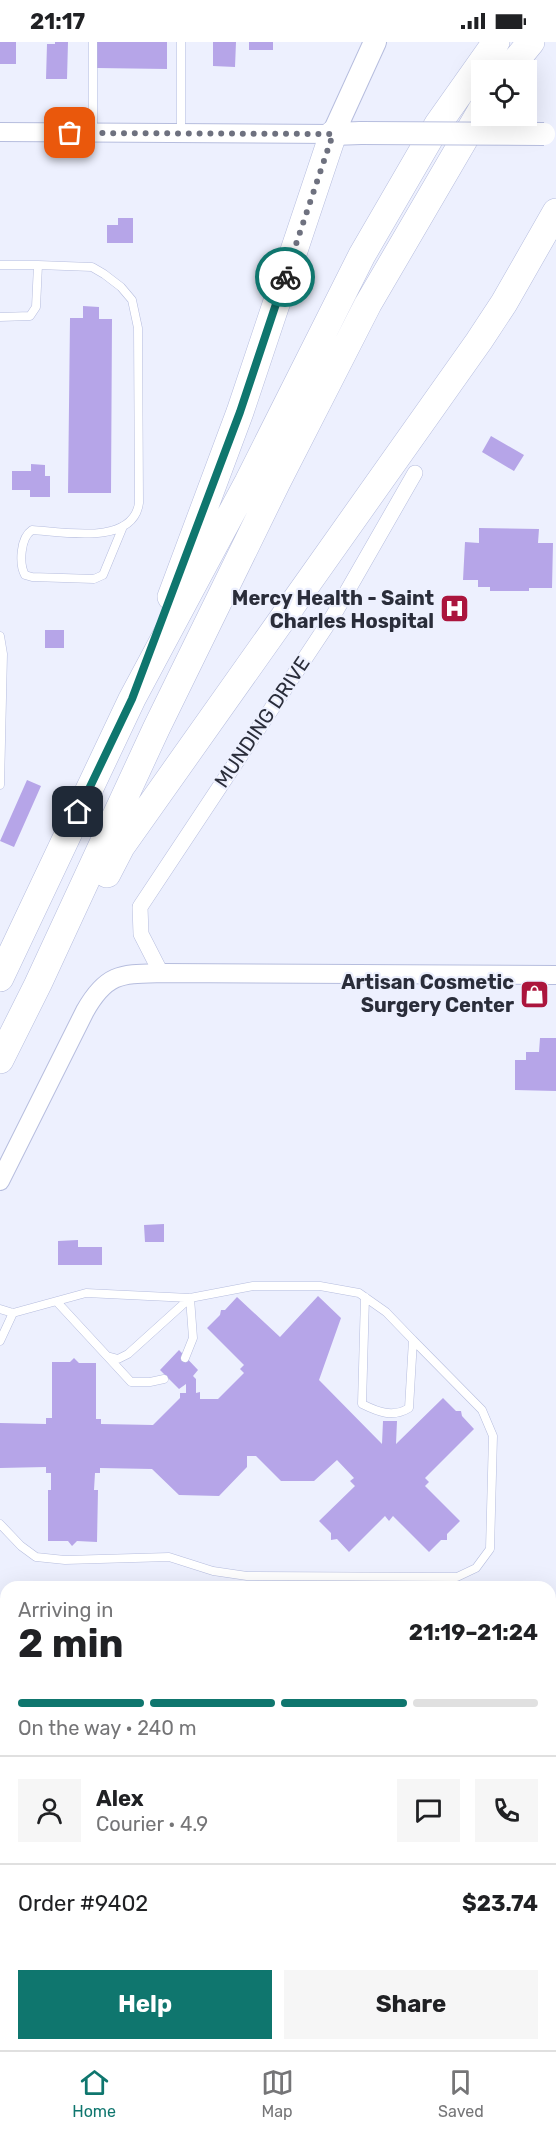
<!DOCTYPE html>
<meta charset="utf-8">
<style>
:root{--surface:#fff;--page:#f6f6f6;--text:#202124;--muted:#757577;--line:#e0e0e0;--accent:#0f766e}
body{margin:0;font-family:Rubik,sans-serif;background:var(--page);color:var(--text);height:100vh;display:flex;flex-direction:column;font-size:22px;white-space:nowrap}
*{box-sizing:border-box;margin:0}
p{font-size:20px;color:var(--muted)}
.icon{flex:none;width:33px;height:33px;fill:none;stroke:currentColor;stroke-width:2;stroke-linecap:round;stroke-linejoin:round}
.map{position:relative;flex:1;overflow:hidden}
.side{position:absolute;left:0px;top:1539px;width:556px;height:470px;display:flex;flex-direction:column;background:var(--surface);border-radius:18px 18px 0 0;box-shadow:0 6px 24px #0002}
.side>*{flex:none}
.fabs{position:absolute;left:471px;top:18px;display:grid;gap:12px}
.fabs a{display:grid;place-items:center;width:66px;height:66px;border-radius:0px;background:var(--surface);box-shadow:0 6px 24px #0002;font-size:30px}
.pin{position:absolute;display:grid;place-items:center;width:51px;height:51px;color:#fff;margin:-26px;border-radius:12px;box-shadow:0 3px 9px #0006}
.courier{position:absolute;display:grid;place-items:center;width:60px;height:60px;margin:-30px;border:4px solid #0f766e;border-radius:50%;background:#fff;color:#222;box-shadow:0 2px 8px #0007}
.head em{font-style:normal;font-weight:700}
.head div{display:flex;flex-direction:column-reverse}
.head{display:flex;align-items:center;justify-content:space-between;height:102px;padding:0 18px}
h1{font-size:39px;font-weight:700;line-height:45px}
.bar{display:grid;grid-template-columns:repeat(4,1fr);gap:9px 6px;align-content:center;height:72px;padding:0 18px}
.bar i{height:8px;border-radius:4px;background:var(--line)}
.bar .on{background:var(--accent)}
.bar p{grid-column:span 4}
.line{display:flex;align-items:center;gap:15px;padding:0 18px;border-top:2px solid var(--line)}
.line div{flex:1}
.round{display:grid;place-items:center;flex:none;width:63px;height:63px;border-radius:0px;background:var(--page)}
.primary-button{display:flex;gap:12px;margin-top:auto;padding:12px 18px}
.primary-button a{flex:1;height:69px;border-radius:0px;background:var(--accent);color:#fff;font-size:24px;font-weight:700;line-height:69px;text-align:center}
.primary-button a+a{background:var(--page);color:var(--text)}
.status{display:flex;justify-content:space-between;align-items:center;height:42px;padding:0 30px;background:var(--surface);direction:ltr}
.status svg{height:16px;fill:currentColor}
.tab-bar{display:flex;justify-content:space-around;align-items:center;height:84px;border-top:2px solid var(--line);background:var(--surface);font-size:16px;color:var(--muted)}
.tab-bar a{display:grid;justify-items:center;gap:3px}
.tab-bar .on{color:var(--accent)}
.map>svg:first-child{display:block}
.building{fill:#b6a5e8}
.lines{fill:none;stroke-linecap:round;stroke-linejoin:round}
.service-casing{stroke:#b6bdde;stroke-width:9}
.minor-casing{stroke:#b6bdde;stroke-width:16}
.tertiary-casing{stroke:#b6bdde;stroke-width:20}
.primary-casing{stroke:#b6bdde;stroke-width:24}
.motorway-casing{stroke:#b6bdde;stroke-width:28}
.service{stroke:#fff;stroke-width:8}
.minor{stroke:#fff;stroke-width:15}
.tertiary{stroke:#fff;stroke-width:18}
.primary{stroke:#fff;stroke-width:22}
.motorway{stroke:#fff;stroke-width:27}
.primary-bridge-casing{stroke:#b6bdde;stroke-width:24;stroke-linecap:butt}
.primary-bridge{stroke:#fff;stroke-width:22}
.done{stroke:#6e717f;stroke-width:6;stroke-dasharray:0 10.8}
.route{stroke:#0f766e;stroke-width:8}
.labels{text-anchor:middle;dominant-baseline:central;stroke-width:4.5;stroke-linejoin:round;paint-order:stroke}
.poi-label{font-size:20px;font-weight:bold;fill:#2a2d3a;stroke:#edf0fe;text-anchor:end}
.street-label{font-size:20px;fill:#2a2d3a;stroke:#edf0fe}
</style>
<div class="status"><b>21:17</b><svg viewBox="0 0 49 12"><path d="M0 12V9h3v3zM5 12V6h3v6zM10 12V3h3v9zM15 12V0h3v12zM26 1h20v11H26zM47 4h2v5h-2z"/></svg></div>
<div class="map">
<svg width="556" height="2008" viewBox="0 0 556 2008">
<rect width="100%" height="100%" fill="#edf0fe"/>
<!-- building -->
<path class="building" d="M0 0H16V22H0Z
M55 0H68L67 37H46L47 2H55Z
M97 0H167V27L97 26Z
M213 0H236L235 25 213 24Z
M249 0H273V8H249Z
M118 176H133V201H107V183H118Z
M83 264 99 265V277H112L111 451H68L70 276H83Z
M491 394 524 413 514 429 482 410Z
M31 422 45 423V434H50V455H30V448H12V429H31Z
M479 486 539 487 538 501H553L552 546H529V549H490V545H478V538H463L465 500 479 501Z
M45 588H64V606H45Z
M27 738 41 744 14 805 0 799Z
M540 996H556V1049L515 1048V1018H526V1010H539Z
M164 1182V1200H145L144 1183Z
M78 1198V1205H102V1223H58V1199Z
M318 1254 341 1276 319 1338 382 1402 383 1379H397L396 1402 443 1356 456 1369H461L462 1374 474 1387 425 1436 429 1440 425 1444 460 1479 447 1492V1498H441L429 1510 393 1474 389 1479 385 1474 349 1510 337 1497 331 1498V1491L319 1479 355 1444 350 1439 354 1436 337 1418 314 1439H281L256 1414H247V1425L219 1454 179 1453 152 1427 100 1426V1431H95L94 1448H98L97 1500 77 1499 72 1504 68 1499H48V1448H51V1431H46V1425L0 1426V1381L46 1382V1376H52V1320H70L74 1316 79 1321H96V1377H101V1382L153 1383 180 1356V1351H186V1342L179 1347 160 1328 179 1308 198 1328 193 1334 196 1337V1351L200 1350V1357H218L244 1331 240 1327 244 1323 207 1286 220 1273 221 1268H225L237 1255 280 1295Z"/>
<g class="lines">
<defs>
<path id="service" d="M181 0V91
M93 91V0
M0 223H38L36 265 30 274 0 275
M38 223 92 225 104 232 121 245 132 258 138 286 139 461C133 504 63 490 32 488 20 496 19 522 25 533L32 535 94 537 103 533 122 487
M0 594 3 612 0 743
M58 1261 107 1314 118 1317 128 1312 190 1256
M0 1267 13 1271 86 1251 190 1256 253 1244H320L359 1251 386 1270 413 1298 409 1366C393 1376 378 1370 362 1362L365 1255
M0 1299 13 1271
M108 1315 131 1340H150L164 1337
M185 1316 193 1296 190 1256
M0 1482 21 1504 36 1515 65 1518 169 1515 213 1529 247 1534 457 1535 476 1526 490 1507 493 1394 482 1368 413 1298
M550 1845H556
M550 1927H556
M547 2008V2002"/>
<path id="minor" d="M161 931 141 892 140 865 333 574 415 431
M550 1711 556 1713
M550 1789 556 1787
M0 2005 12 2008
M126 2008V2002
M322 2008 329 2002"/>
<path id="tertiary" d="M0 90 333 92
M0 1139 85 969C107 930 122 932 163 931L556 933"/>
<path id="primary" d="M361 91 333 92 375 0"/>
<path id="motorway" d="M508 28 531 0
M171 555 240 370 333 92
M107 832 121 805 479 299 504 261 556 170
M0 936 132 657 248 440 362 213 438 82 496 0
M0 1018 38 942 156 687 277 440 368 262 482 67"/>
</defs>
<!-- service casing -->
<use href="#service" class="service-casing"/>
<!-- minor casing -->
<use href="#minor" class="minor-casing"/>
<!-- tertiary casing -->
<use href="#tertiary" class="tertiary-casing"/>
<!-- primary casing -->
<use href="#primary" class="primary-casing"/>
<!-- motorway casing -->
<use href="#motorway" class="motorway-casing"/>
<!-- service -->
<use href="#service" class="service"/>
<!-- minor -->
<use href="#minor" class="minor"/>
<!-- tertiary -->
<use href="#tertiary" class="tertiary"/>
<!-- primary -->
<use href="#primary" class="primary"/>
<!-- motorway -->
<use href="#motorway" class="motorway"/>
<defs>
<path id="primary-bridge" d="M361 91 544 92"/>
</defs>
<!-- primary-bridge casing -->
<use href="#primary-bridge" class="primary-bridge-casing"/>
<!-- primary-bridge -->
<use href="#primary-bridge" class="primary-bridge"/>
</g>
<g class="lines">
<!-- done -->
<path class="done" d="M70 91 333 92 285 235"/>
<!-- route -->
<path class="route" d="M78 770 132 657 240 370 285 235"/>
</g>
<!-- icons -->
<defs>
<symbol id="hospital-square" viewBox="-11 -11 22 22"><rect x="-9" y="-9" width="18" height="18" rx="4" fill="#ab153d" stroke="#edf0fe"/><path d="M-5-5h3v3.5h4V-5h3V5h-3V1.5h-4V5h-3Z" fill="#fff"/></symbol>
<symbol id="shop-square" viewBox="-11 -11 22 22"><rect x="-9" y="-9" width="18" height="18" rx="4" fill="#ab153d" stroke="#edf0fe"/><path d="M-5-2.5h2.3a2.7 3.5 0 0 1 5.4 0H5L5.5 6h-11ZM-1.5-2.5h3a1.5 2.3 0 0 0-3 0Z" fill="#fff"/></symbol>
</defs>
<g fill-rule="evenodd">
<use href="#hospital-square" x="438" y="550" width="33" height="33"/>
<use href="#shop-square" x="518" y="936" width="33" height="33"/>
</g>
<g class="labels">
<!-- poi labels -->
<g class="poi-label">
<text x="434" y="556">Mercy Health - Saint<tspan x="434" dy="23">Charles Hospital</tspan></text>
<text x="514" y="940">Artisan Cosmetic<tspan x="514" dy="23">Surgery Center</tspan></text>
</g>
<!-- street labels -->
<g class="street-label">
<text transform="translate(262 680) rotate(-56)">MUNDING DRIVE</text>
</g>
</g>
</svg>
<div class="fabs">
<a><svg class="icon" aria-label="locate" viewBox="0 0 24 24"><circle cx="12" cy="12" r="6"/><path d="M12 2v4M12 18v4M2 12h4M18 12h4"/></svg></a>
</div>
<div class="pin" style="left:70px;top:91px;background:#ea580c"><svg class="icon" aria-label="bag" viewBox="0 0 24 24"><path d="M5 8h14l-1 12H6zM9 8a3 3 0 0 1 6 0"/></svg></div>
<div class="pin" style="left:78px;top:770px;background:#1f2937"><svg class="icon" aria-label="home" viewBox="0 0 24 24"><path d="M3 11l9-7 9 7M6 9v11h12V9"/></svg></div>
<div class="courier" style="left:285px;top:235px"><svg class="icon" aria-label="bike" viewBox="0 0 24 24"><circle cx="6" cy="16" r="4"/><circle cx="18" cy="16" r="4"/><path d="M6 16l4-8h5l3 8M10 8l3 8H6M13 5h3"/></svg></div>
<section class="side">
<div class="head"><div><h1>2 min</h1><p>Arriving in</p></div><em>21:19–21:24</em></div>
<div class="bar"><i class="on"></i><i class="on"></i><i class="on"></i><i></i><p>On the way · 240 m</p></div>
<div class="line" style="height:108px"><a class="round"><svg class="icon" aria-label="person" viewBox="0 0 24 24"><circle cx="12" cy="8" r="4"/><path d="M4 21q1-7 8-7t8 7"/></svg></a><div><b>Alex</b><p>Courier · 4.9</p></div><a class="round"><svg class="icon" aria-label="chat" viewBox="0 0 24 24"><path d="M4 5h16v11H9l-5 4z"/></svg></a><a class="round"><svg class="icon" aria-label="phone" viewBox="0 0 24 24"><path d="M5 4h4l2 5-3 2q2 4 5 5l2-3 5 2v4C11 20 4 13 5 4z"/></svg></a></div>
<div class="line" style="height:78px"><div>Order #9402</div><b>$23.74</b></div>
<div class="primary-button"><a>Help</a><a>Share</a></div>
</section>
</div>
<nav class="tab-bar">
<a class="on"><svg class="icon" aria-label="home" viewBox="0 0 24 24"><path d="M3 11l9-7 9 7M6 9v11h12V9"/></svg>Home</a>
<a><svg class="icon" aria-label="map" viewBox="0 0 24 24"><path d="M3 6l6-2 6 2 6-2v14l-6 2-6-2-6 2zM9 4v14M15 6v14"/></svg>Map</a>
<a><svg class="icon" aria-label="saved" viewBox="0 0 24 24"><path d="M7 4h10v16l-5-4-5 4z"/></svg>Saved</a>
</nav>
